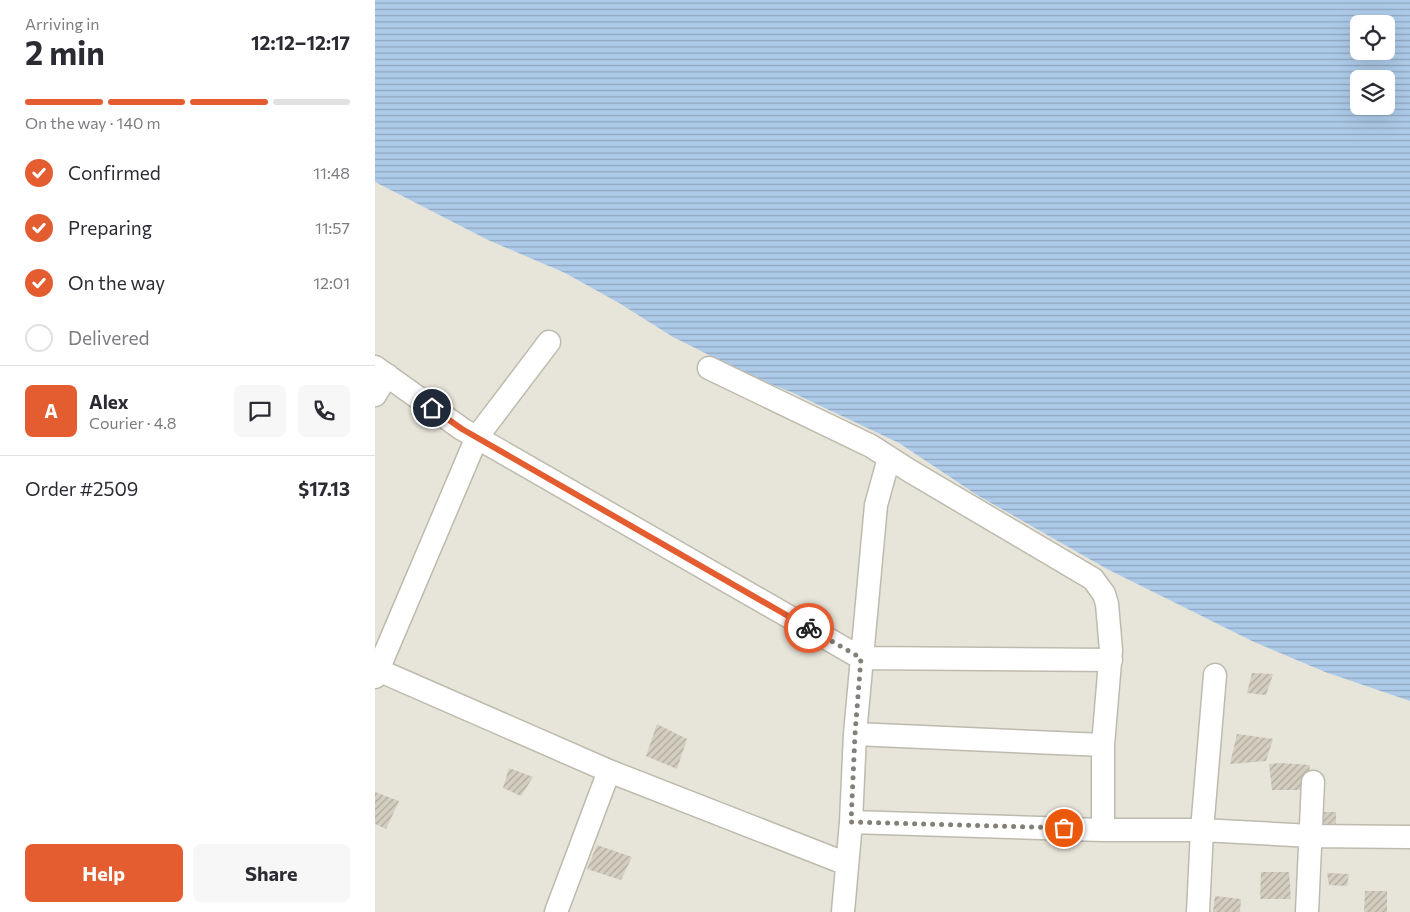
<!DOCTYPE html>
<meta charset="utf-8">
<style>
:root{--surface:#fff;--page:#f7f7f7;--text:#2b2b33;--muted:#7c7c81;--line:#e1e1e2;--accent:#e45d30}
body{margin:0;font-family:Commissioner,sans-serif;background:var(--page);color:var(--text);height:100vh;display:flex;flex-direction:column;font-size:19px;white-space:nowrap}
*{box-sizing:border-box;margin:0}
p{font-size:16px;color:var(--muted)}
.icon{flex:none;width:28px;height:28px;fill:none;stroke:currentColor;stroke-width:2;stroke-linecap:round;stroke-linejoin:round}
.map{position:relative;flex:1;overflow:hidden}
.sheet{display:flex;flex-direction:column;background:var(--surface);width:375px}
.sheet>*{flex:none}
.controls{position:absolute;left:975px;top:15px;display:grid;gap:10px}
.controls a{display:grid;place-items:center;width:45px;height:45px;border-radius:8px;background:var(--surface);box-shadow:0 5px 20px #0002;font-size:25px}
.pin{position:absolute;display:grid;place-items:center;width:42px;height:42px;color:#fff;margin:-21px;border:2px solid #fff;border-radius:50%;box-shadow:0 1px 5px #0007}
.courier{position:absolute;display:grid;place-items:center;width:50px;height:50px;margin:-25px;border:4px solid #e45d30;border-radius:50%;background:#fff;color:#222;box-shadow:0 1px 6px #0007}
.overview em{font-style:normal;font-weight:700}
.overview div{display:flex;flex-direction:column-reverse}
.overview{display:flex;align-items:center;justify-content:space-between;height:85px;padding:0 25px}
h1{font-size:32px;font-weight:700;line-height:38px}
.bar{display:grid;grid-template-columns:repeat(4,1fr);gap:8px 5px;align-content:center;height:60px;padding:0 25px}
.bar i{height:6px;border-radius:4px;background:var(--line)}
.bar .on{background:var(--accent)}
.bar p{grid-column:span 4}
.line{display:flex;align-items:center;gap:12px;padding:0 25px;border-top:1px solid var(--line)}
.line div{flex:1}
.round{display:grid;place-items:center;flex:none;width:52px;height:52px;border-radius:8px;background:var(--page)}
ol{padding:0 25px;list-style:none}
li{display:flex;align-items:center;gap:15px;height:55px}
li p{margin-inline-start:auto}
li .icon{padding:5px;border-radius:50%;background:var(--accent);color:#fff;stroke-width:4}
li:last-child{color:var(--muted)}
li i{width:28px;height:28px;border:2px solid var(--line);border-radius:50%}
.action{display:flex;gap:10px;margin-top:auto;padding:10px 25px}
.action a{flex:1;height:58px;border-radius:8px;background:var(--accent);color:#fff;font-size:20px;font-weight:700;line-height:58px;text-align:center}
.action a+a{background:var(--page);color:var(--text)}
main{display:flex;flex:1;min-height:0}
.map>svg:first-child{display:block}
.residential{fill:#e7e4d9}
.water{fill:url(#water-rules);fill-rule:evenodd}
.building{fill:url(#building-hatch)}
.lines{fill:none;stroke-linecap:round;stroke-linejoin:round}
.minor-casing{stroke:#bebaae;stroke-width:25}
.minor{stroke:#fff;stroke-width:22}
.done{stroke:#838077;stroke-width:5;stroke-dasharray:0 9}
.route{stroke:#e45d30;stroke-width:6}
</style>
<main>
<section class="sheet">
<div class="overview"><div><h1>2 min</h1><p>Arriving in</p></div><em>12:12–12:17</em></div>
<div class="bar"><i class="on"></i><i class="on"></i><i class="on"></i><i></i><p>On the way · 140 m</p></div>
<ol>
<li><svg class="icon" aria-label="check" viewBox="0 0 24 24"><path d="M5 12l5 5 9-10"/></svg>Confirmed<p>11:48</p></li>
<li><svg class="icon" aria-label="check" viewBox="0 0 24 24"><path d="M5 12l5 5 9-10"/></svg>Preparing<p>11:57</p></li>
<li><svg class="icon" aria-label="check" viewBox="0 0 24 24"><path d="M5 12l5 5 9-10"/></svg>On the way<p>12:01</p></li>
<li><i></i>Delivered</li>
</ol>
<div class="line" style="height:90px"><b class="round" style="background:var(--accent);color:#fff">A</b><div><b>Alex</b><p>Courier · 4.8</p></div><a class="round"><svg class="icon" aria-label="chat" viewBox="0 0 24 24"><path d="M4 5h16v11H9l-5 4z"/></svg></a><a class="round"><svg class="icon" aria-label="phone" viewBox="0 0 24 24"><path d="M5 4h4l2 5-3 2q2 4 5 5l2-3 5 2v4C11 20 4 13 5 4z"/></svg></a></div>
<div class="line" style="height:65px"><div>Order #2509</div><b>$17.13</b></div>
<div class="action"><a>Help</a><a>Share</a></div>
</section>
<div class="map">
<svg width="1035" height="912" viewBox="0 0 1035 912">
<defs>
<pattern id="water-rules" width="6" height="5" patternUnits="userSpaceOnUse" patternTransform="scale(1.25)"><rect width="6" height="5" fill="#adcbe9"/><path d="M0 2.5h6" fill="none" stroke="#8fa6be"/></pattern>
<pattern id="building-hatch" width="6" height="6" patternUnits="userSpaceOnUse" patternTransform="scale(1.25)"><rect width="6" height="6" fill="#d4cec1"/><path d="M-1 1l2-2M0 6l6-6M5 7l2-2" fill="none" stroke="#aea99e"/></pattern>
</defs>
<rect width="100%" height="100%" fill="#f3f1ea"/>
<!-- residential -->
<path class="residential" d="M0 182 113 240 190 273 380 378 416 392 524 443 602 495 732 569 879 642 950 672 1035 701V912H0Z"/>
<!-- water -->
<path class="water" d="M0 0H1035V701L950 672 879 642 732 569 602 495 524 443 416 392 380 378 298 337 244 303 190 273 113 240 0 182ZM984 24H1011V51H984ZM984 79H1011V106H984Z"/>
<!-- building -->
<path class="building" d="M877 673 898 674 891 695 872 693Z
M282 724 312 739 302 769 271 756Z
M862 734 898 739 891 761 855 764Z
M905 763 935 765 931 790H897L894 764Z
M134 768 158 777 146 796 128 788Z
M0 792 24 801 11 829 0 824Z
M946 812H961V825H943Z
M222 845 257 857 246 880 212 869Z
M886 872H914L916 899H885Z
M952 873 974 874 972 886 954 885Z
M990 891H1012V912H989Z
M840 896 866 899 865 912H838Z"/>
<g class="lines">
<defs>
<path id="minor" d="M0 367 87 429 486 658 736 660
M334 368 496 446 535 471 718 579 729 594 732 604 736 650 728 745V830
M0 395 12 375
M3 670 234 771 181 912
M0 677 102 437 174 342
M480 734 728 745
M234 771 472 864
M476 822 728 830H827L936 836 1035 837
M468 912 476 822 480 734 501 505 514 458
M823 912 827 830 840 675
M932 912 938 782"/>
</defs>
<!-- minor casing -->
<use href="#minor" class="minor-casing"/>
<!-- minor -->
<use href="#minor" class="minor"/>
</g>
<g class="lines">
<!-- done -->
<path class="done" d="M434 628 486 658 480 734 476 822 689 828"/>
<!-- route -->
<path class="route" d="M57 408 87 429 434 628"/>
</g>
</svg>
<div class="controls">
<a><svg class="icon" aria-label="locate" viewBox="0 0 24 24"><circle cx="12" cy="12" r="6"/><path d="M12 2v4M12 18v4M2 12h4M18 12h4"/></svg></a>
<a><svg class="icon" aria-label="layers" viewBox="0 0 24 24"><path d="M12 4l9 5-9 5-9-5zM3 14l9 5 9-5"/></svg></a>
</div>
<div class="pin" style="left:689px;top:828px;background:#ea580c"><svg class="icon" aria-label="bag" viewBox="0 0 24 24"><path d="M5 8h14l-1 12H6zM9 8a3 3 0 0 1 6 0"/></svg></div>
<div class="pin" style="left:57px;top:408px;background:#1f2937"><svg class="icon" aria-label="home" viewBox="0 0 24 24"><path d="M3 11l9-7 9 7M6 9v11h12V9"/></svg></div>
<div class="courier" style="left:434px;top:628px"><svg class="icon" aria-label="bike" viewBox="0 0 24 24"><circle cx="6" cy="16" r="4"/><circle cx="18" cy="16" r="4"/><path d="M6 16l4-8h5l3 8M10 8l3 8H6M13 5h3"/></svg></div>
</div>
</main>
